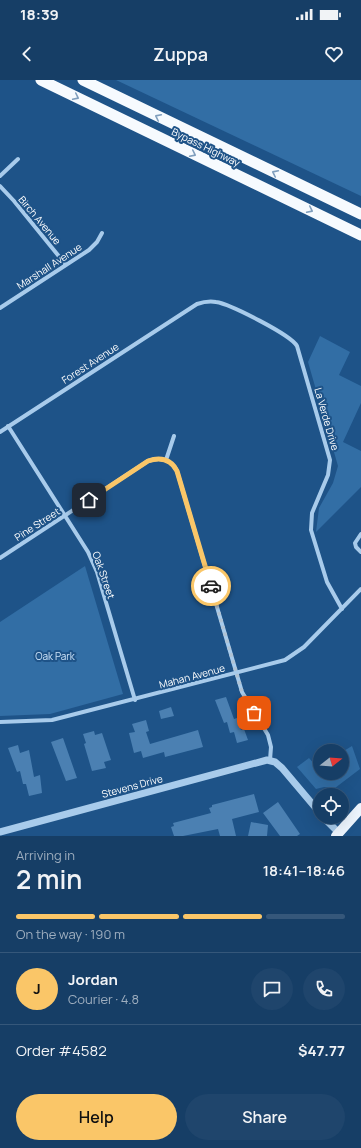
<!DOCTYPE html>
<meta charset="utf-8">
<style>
:root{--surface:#163e66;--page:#1f456c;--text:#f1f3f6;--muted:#9eaebf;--line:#35577a;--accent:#fac668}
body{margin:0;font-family:Manrope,sans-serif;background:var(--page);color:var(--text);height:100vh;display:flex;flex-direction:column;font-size:15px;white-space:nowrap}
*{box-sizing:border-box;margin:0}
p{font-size:13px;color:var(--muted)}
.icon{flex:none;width:22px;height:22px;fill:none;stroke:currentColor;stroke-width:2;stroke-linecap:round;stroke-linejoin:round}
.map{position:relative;height:756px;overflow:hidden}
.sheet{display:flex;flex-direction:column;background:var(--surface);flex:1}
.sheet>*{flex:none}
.needle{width:26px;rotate:73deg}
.controls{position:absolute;left:313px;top:664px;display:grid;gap:8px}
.controls a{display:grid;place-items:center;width:36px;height:36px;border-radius:50%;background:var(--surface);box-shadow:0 4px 16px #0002,0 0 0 1px var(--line);font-size:20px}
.pin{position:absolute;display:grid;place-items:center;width:34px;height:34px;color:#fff;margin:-17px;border-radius:8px;box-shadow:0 2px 6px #0006}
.courier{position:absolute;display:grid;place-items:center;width:40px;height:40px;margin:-20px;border:3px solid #fac668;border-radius:50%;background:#fff;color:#222;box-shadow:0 1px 5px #0007}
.overview em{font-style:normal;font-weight:600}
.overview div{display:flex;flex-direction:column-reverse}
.overview{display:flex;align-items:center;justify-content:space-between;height:68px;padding:0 16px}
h1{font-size:26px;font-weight:600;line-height:30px}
.bar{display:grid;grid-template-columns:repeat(4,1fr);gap:6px 4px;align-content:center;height:48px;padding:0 16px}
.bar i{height:5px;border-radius:3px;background:var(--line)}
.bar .active{background:var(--accent)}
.bar p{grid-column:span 4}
.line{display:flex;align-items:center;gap:10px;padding:0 16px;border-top:1px solid var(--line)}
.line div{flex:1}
.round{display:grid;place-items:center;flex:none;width:42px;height:42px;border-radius:21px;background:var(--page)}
.cta{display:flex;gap:8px;margin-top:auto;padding:8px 16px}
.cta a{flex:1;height:46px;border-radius:24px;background:var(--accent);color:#111;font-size:16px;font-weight:600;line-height:46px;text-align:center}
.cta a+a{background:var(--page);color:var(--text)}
.status{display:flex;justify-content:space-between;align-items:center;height:28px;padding:0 20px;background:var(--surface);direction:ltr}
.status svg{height:11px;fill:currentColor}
header{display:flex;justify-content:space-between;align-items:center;height:52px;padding:0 16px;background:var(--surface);font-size:18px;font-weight:600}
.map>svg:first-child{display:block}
.green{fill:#326ea5}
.building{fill:#4b80b2}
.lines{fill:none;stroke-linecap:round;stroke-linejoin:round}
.minor{stroke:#a8cbeb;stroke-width:4}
.tertiary{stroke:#a8cbeb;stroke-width:7}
.primary{stroke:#edf5fe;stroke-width:10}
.trunk{stroke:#f6fafe;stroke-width:11}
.oneway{stroke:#7f9ebd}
.done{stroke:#b0c3d5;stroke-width:4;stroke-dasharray:0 7.2}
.route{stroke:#fac668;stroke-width:5}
.labels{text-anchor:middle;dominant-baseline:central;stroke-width:4;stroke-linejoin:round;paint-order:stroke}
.street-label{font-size:10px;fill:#fff;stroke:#1e5388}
.park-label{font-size:10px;fill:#cde3f8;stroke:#1e5388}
</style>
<div class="status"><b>18:39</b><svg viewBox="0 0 49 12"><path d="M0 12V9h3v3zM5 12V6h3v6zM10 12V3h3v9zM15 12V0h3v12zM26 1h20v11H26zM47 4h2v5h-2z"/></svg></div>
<header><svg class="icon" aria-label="back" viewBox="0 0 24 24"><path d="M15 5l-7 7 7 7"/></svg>Zuppa<svg class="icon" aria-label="heart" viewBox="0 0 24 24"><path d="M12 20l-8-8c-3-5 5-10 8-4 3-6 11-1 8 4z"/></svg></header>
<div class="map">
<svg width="361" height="756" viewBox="0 0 361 756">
<rect width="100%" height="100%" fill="#1e5388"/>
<!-- green -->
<path class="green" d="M116 0H361V116Z
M320 256 350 272 339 295 361 306V323L343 362 361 371V407L316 452 319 428 333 403 338 386 308 282Z
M85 486 123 614 50 634 0 636V542Z
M352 666 360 689 335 708 324 707 316 709 297 687 309 678 316 686 320 684V693H342V672Z"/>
<!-- building -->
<path class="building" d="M226 617 234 639 237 638 241 650 244 649 248 660 237 663 234 652 230 653 227 642 224 643 215 620Z
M171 627 174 636 161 639 159 631Z
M146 640 149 651 146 652 150 664 198 650 203 667 165 677 164 672 143 678 141 671 134 673 129 653 135 652 132 644Z
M94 651 95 655 102 653 111 680 104 682 106 688 92 691 84 664 86 663 83 654Z
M63 658 77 698 66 701 51 662Z
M18 665 20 673 29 670 34 697 40 695 42 713 29 716 26 704H23L20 691 17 692 8 668Z
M254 714 259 732 232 739 236 756H220L218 749 183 756H174L171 747 174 746 173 743 211 733 209 728 212 727V725Z
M278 722 300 754 297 756H280L263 733Z
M251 742 268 745 267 756H248Z"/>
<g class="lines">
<!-- minor -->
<path class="minor" d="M0 96 18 79
M0 106 14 121 66 185
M0 228 89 170 97 162 102 153
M8 346 88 472 97 492 135 620
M0 352 197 224C203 222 210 221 216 222 230 224 291 255 297 266L330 380 328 395 312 433 311 450 327 502 342 529
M166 380 174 356
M361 454 355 463 356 467 361 472
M0 478 148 381C160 377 171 379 177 391L242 612 268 655 271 667 270 680
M0 642 52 640 285 580 304 567 361 509"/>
<!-- tertiary -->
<path class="tertiary" d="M323 737 338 752
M0 752 267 680 275 682 282 688 320 733"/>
<!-- primary -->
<path class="primary" d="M336 756 361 728"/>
<!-- trunk -->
<path class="trunk" d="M41 0 361 155
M83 0 361 134"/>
</g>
<!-- one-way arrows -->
<defs><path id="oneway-chevron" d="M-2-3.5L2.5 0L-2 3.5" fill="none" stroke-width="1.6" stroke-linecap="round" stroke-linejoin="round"/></defs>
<g class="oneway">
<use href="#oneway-chevron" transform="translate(76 17) rotate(26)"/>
<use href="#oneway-chevron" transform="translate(158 37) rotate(-154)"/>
<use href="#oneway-chevron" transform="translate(193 74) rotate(26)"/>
<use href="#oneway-chevron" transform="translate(275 93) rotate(-154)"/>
<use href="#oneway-chevron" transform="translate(310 130) rotate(26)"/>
</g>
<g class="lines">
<!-- done -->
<path class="done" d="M211 506 242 612 254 633"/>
<!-- route -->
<path class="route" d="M89 420 148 381C160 377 171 379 177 391L211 506"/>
</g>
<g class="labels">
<!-- street labels -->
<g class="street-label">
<text transform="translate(206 67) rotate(26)">Bypass Highway</text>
<text transform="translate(40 140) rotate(50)">Birch Avenue</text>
<text transform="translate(49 186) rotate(-33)">Marshall Avenue</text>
<text transform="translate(90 283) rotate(-33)">Forest Avenue</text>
<text transform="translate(327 339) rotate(74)">La Verde Drive</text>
<text transform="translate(37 444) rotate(-33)">Pine Street</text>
<text transform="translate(104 495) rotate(71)">Oak Street</text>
<text transform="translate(192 596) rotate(-15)">Mahan Avenue</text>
<text transform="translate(132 706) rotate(-15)">Stevens Drive</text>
</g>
<!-- park labels -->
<g class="park-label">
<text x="55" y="576">Oak Park</text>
</g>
</g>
</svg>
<div class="controls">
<a><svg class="needle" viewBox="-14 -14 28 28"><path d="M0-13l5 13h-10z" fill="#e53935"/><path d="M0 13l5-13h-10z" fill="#9eaebf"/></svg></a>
<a><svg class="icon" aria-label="locate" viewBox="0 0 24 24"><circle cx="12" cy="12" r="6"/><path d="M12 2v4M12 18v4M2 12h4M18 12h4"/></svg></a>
</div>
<div class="pin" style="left:254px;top:633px;background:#ea580c"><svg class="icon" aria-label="bag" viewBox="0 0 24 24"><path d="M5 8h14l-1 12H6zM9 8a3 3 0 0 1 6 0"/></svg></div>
<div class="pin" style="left:89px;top:420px;background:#1f2937"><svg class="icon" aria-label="home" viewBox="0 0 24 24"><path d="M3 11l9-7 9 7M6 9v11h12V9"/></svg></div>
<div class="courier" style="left:211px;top:506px"><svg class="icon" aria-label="car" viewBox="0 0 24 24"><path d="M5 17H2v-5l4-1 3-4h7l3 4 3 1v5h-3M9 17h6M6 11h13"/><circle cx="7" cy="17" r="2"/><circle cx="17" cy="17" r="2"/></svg></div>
</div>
<section class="sheet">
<div class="overview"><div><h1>2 min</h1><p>Arriving in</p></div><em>18:41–18:46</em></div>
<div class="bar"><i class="active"></i><i class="active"></i><i class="active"></i><i></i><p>On the way · 190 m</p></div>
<div class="line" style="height:72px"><b class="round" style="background:var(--accent);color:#111">J</b><div><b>Jordan</b><p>Courier · 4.8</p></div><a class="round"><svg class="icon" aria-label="chat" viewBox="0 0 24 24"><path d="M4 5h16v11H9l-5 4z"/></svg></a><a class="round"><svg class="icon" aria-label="phone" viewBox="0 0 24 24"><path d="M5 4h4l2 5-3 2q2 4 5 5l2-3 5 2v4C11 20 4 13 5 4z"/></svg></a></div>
<div class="line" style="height:52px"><div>Order #4582</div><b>$47.77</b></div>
<div class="cta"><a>Help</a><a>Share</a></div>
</section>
